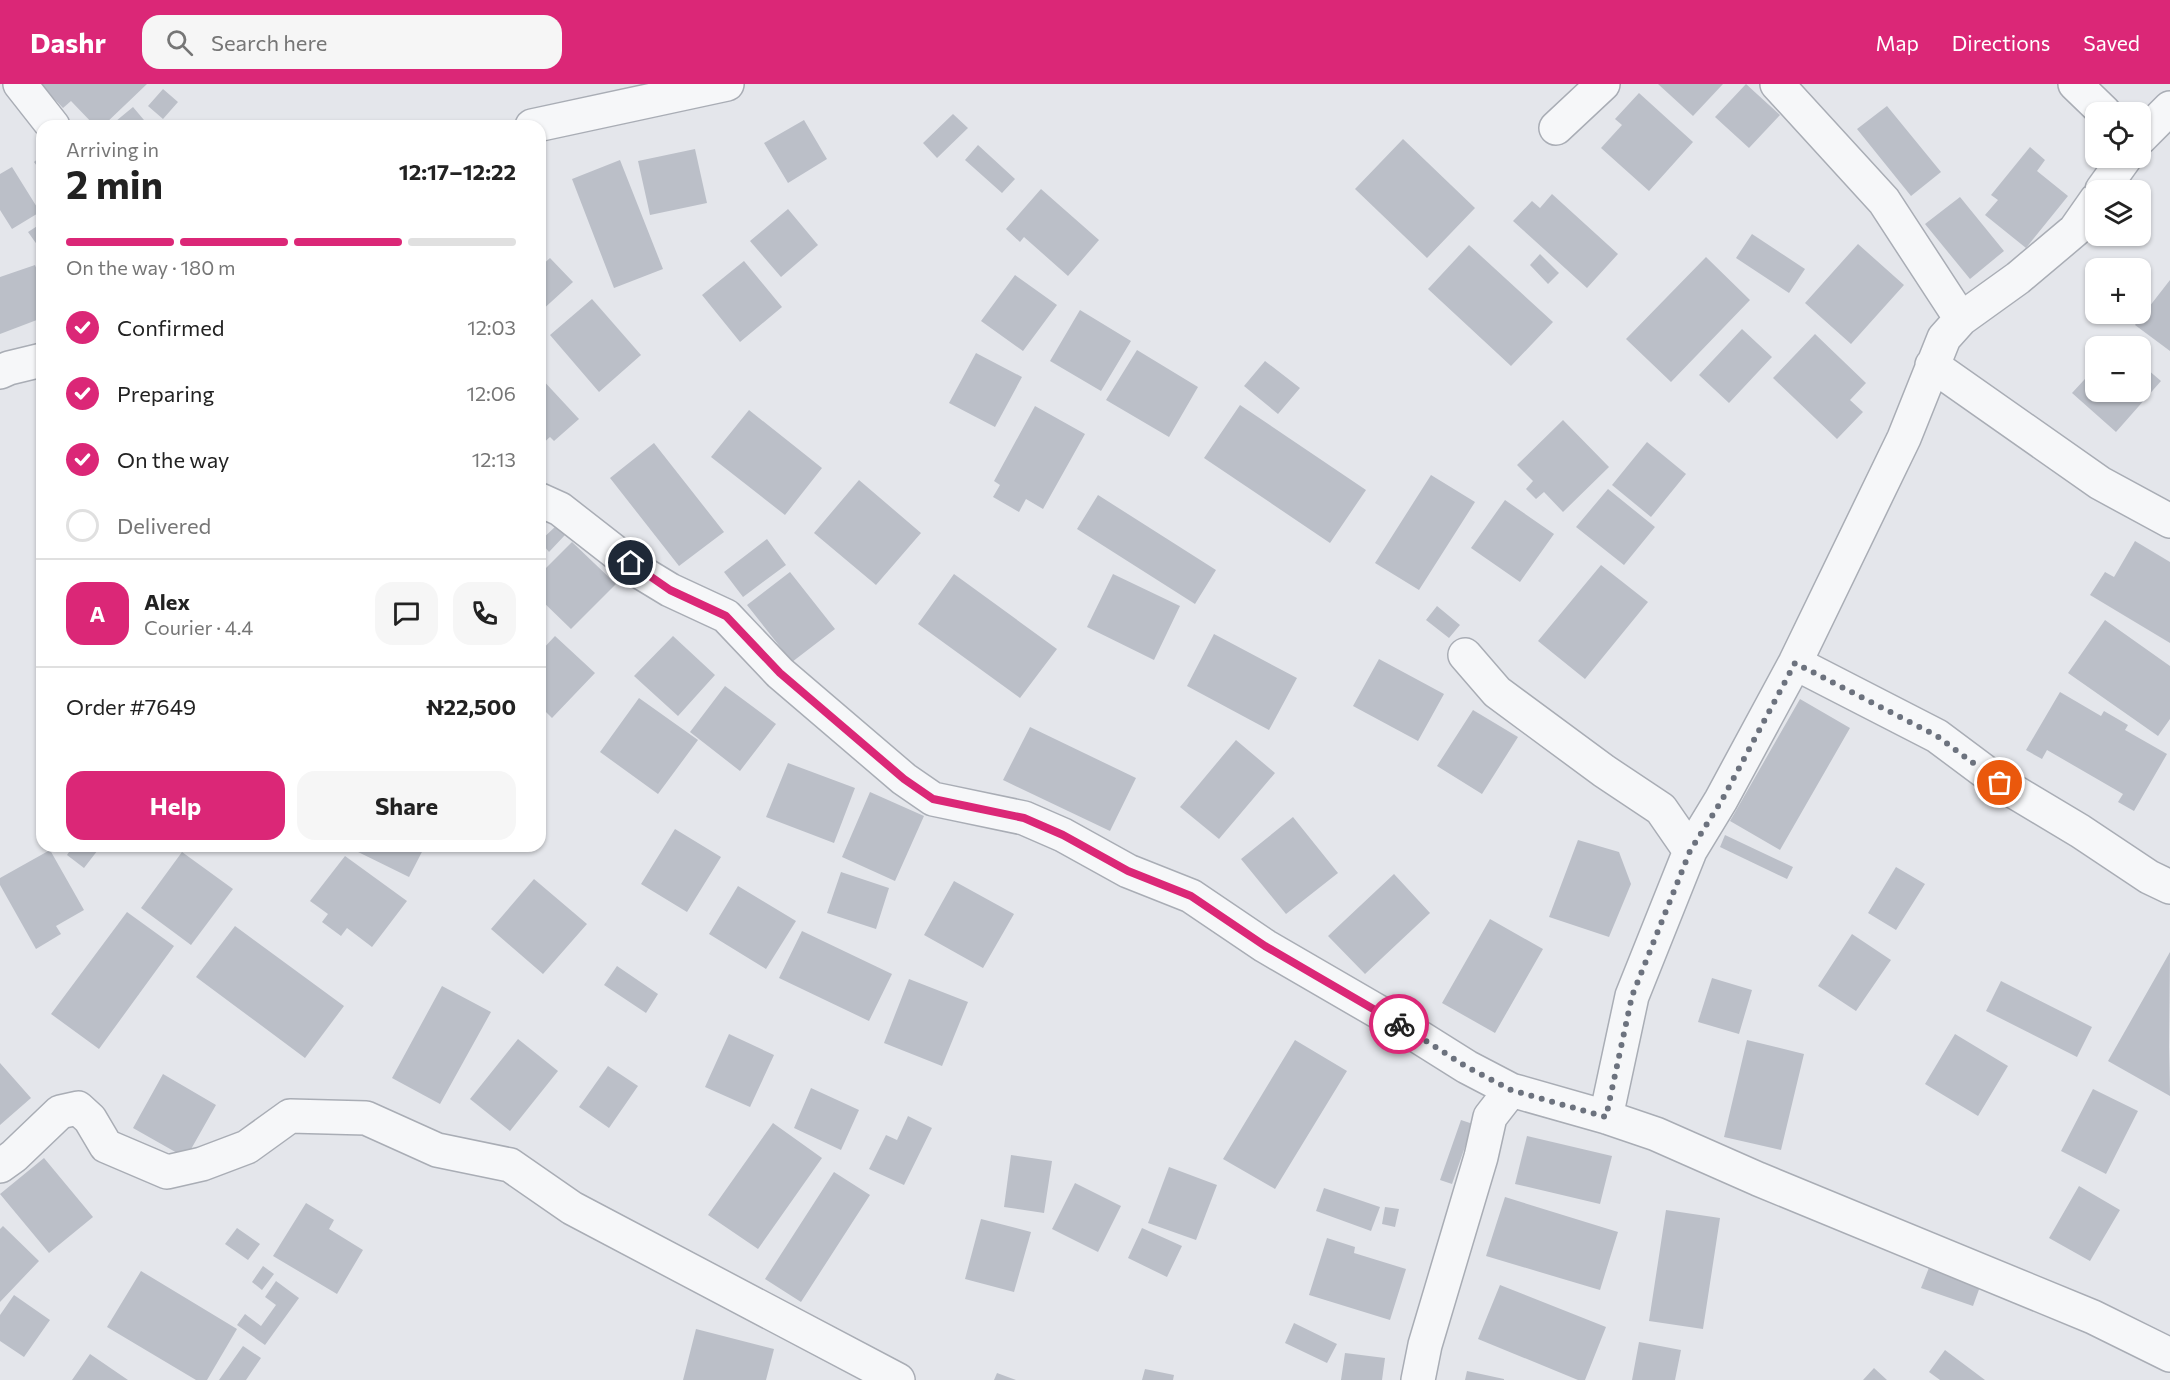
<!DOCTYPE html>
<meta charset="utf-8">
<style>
:root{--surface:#fff;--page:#f6f6f6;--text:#222;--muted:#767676;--line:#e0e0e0;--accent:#db2777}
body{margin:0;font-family:Commissioner,sans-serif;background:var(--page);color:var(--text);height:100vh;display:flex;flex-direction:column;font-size:22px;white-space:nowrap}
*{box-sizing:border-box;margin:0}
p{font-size:20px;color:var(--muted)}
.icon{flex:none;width:33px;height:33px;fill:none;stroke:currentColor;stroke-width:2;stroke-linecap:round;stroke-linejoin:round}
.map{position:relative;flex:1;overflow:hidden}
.sheet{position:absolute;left:36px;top:36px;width:510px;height:732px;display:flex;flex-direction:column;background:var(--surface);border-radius:18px;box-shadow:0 2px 4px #0004}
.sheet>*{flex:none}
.buttons{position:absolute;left:2085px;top:18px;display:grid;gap:12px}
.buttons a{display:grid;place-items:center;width:66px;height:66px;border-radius:12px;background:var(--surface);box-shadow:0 2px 4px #0004;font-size:30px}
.pin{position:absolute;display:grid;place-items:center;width:51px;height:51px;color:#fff;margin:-26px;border:3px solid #fff;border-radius:50%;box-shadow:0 2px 6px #0007}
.courier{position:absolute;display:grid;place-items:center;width:60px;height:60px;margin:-30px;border:4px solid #db2777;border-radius:50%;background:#fff;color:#222;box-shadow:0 2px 8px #0007}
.head em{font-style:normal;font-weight:700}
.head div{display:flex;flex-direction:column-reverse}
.head{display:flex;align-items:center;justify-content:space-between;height:102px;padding:0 30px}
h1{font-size:39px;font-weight:700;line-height:45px}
.bar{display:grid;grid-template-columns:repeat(4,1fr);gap:9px 6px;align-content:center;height:72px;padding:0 30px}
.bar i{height:8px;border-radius:4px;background:var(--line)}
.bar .on{background:var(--accent)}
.bar p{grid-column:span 4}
.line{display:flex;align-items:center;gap:15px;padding:0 30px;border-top:2px solid var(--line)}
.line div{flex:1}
.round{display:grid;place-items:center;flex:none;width:63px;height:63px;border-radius:18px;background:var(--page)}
ol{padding:0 30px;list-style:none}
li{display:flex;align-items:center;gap:18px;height:66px}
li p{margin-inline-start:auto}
li .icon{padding:6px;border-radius:50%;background:var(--accent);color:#fff;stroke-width:4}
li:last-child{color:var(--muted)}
li i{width:33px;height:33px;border:3px solid var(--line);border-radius:50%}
.button{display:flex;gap:12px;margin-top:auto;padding:12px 30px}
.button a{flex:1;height:69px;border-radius:18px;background:var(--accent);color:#fff;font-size:24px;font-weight:700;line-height:69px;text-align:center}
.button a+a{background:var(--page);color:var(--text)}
header{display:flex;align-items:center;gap:36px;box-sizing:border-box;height:84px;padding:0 30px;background:var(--accent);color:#fff}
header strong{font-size:28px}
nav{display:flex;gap:33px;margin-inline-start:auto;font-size:21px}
.search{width:420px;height:54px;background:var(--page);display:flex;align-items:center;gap:15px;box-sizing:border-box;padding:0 21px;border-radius:18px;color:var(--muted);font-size:22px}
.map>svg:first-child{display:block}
.building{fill:#bbbfc8}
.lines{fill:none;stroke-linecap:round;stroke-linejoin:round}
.minor-casing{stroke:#a9adb5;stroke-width:36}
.minor{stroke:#f6f7f9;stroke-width:33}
.done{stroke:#6c727e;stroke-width:6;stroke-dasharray:0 10.8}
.route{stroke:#db2777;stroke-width:8}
</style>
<header>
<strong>Dashr</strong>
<div class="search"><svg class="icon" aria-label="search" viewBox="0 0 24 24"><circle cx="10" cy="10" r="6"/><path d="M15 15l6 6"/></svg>Search here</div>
<nav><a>Map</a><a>Directions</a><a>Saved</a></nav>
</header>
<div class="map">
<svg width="2170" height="1296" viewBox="0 0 2170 1296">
<rect width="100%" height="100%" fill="#e4e6eb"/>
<!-- building -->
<path class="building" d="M40 0H147L103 42H95L71 17 63 24Z
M1658 0H1723L1693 32Z
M1746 0 1780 31 1749 64 1715 33Z
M163 5 178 18 163 35 148 22Z
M1639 9 1693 58 1649 107 1601 64 1622 41 1615 35Z
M1887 22 1941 88 1911 112 1857 45Z
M133 23 149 42H110Z
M953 30 968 44 937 74 923 59Z
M804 36 827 75 788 99 764 59Z
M1403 55 1475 124 1427 174 1355 105Z
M978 61 1015 95 1002 109 965 76Z
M2030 63 2045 76 2037 87 2068 112 2026 164 1985 131 1998 116 1991 111Z
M695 65 707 119 650 131 638 77Z
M42 71V89L34 78Z
M620 76 663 185 614 204 572 95Z
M12 83 40 128 12 145 0 126V90Z
M1041 105 1099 156 1068 192 1024 153 1020 158 1006 145Z
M1552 110 1618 170 1587 204 1513 137 1532 117 1540 124Z
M1960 113 2004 167 1970 195 1925 140Z
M788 125 818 161 781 193 750 157Z
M42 139V159L38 162 28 148Z
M1752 150 1805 185 1789 209 1736 174Z
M1858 160 1904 201 1851 260 1805 219Z
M1469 161 1553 238 1511 282 1428 205Z
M1540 170 1559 189 1548 200 1530 181Z
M1706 173 1750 216 1671 298 1626 255Z
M550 174 573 198 540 228V183Z
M744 177 782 223 740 258 702 211Z
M35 181 42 199V234L0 250V193Z
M1015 191 1057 221 1023 267 981 237Z
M2170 196V267L2135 241Z
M592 215 641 271 599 308 550 251Z
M1080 226 1131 257 1101 307 1050 277Z
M1742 245 1772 273 1729 319 1699 291Z
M1815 250 1866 299 1850 316 1863 328 1837 355 1773 294Z
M1137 266 1198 303 1169 353 1106 316Z
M976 269 1022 293 995 343 949 319Z
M1265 277 1300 304 1278 330 1244 302Z
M2140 279 2161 297 2116 348 2072 309 2096 283V308H2140Z
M540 293 579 335 554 357 550 353 540 362Z
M1240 321 1366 406 1330 459 1204 374Z
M1035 322 1085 350 1043 425 1026 415 1019 428 993 413 1000 401 994 397Z
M749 326 822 384 785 431 711 373Z
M1563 336 1609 383 1563 428 1544 408 1536 415 1526 405 1533 397 1517 381Z
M1647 358 1686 390 1651 433 1612 401Z
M654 359 724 448 679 482 610 394Z
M1431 391 1475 418 1419 506 1375 479Z
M859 396 921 449 876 501 814 449Z
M1608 405 1655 443 1624 481 1576 443Z
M1098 411 1216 486 1195 520 1077 445Z
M1505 416 1554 450 1520 498 1471 464Z
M556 442 565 451 549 468 540 457Z
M767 455 786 481 743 513 724 488Z
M2135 457 2170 478V559L2090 511 2105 488 2114 493Z
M572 458 616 500 571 545 540 515V490Z
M1601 481 1648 518 1585 595 1538 557Z
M790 488 835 545 792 578 747 521Z
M954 490 1057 565 1020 614 918 540Z
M1113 490 1180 522 1154 576 1087 543Z
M1437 522 1460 541 1449 554 1426 536Z
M2105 536 2170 582V635L2158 652 2068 589Z
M1214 550 1297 594 1269 646 1187 602Z
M555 552 595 589 552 634 540 622V568Z
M673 552 715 591 678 632 634 592Z
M1379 575 1444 610 1418 657 1353 622Z
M725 602 776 640 740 687 690 648Z
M2060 608 2101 632 2104 627 2128 641 2125 646 2167 670 2134 727 2118 718 2123 710 2047 666 2042 675 2026 666Z
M639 614 698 656 658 710 600 668Z
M1800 615 1850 644 1780 766 1730 737Z
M1473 626 1518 653 1482 710 1437 682Z
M1030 643 1136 694 1110 747 1003 696Z
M1236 656 1275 689 1219 755 1180 723Z
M788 679 855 704 834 759 766 733Z
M870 708 924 732 895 797 842 773Z
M1293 733 1338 789 1286 830 1241 775Z
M675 745 721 773 687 828 641 800Z
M1725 751 1793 783 1787 795 1720 763Z
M1578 756 1619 768 1631 800 1609 853 1549 833Z
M73 762H101L84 784 67 771Z
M353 762H425L409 793 352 765Z
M50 766 84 826 56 842 61 850 36 865 0 801V794Z
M182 768 233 805 191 861 141 824Z
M345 772 407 817 372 863 347 844 341 852 322 838 328 830 310 817Z
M1896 783 1925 800 1896 846 1868 829Z
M841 788 889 804 876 845 827 829Z
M1394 790 1430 829 1365 890 1328 852Z
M534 795 587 840 543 890 491 845Z
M954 797 1014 830 983 884 924 851Z
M738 802 796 837 766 885 709 850Z
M127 828 174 862 99 965 51 930Z
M1490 835 1543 865 1495 949 1442 919Z
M235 842 344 922 305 974 196 893Z
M802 847 892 890 869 937 779 894Z
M1852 850 1891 876 1856 927 1818 902Z
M2170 868 2169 963 2170 1012 2108 977Z
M617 882 658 910 646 929 604 901Z
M1712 894 1752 906 1739 950 1698 938Z
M909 895 968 918 942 982 884 959Z
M2001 897 2092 943 2077 973 1986 927Z
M442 902 491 928 440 1020 392 994Z
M729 950 774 971 750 1023 705 1003Z
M1955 950 2008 982 1978 1032 1925 1000Z
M518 955 558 987 510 1047 470 1015Z
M1295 956 1347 987 1275 1105 1223 1075Z
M1747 956 1804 970 1781 1066 1724 1053Z
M0 979 31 1014 0 1041Z
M608 982 638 1002 609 1044 579 1023Z
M163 990 216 1021 186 1074 133 1044Z
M811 1004 859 1026 841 1066 794 1044Z
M2093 1005 2138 1027 2106 1090 2061 1067Z
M908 1032 932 1044 904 1101 869 1085 886 1051 897 1056Z
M1461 1036 1473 1040 1452 1100 1440 1096Z
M773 1039 822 1074 758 1165 708 1131Z
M1527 1052 1612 1072 1600 1120 1515 1100Z
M1011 1071 1052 1077 1044 1129 1004 1123Z
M44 1074 93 1133 49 1169 0 1110Z
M1169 1083 1217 1101 1196 1156 1148 1139Z
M834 1088 870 1111 801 1218 765 1195Z
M1075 1099 1121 1122 1098 1168 1052 1145Z
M2079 1102 2120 1126 2090 1177 2049 1154Z
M1324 1104 1380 1123 1371 1147 1316 1127Z
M1505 1113 1618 1148 1600 1206 1486 1172Z
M306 1119 334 1136 329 1145 363 1166 337 1210 273 1172Z
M1385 1123 1399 1125 1395 1143 1382 1140Z
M1666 1126 1720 1134 1703 1245 1649 1237Z
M981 1135 1031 1148 1014 1208 965 1195Z
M3 1142 39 1177 0 1218V1145Z
M237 1144 260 1160 248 1176 225 1160Z
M1142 1144 1182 1162 1167 1193 1128 1174Z
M1327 1154 1355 1163 1354 1169 1406 1185 1390 1236 1309 1211Z
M1930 1181 1981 1200 1973 1222 1921 1204Z
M263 1182 274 1190 262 1206 252 1198Z
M141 1187 237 1245 207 1296H196L107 1243Z
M276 1197 299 1214 265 1261 237 1241 245 1230 261 1242 276 1221 265 1213Z
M1500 1201 1606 1243 1585 1296H1578L1478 1255Z
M14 1211 50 1236 24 1273 0 1257V1231Z
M1294 1239 1337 1260 1327 1279 1285 1259Z
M696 1245 774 1265 766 1296H683Z
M1639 1258 1681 1266 1675 1296H1632Z
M243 1262 261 1274 246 1296H219Z
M1945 1266 1985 1296H1940L1929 1288Z
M1345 1269 1385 1274 1382 1296H1341Z
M90 1270 128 1296H72Z
M1874 1284 1887 1296H1863Z
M1145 1285 1174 1291 1173 1296H1142Z
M1467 1287 1504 1295V1296H1465Z
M997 1289 1016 1296H994Z"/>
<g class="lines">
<defs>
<path id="minor" d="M20 0 53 42
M1777 0 1884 117 1961 235
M2075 0 2104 28
M532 42 727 0
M1556 44 1603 0
M2140 54 2170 24
M2102 106 2125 74
M1932 281 2100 399 2170 437
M0 288 9 284 42 276
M540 416 560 425 642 489 670 506 726 532 780 589 904 695 933 715 1024 734 1063 751 1128 787 1191 812 1265 862 1389 934 1467 983 1511 1006 1606 1033 1656 1050 1758 1095 2093 1233 2170 1271
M1465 571 1497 608 1604 687 1661 725 1690 767
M1795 579 1937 652 2000 699 2080 747 2149 793 2170 803
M1606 1033 1632 912 1690 767 1721 716 1795 579 1904 354 1944 254 1961 235 2018 194 2075 146 2096 116
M0 1082 14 1072 60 1028 78 1024 90 1035 106 1062 167 1088 202 1080 247 1063 290 1032 366 1034 437 1066 510 1081 572 1124 898 1296
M1418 1296 1425 1261 1481 1073 1490 1033 1511 1006"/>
</defs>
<!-- minor casing -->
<use href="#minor" class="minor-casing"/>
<!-- minor -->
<use href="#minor" class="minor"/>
</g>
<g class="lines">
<!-- done -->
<path class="done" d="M1399 940 1467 983 1511 1006 1606 1033 1632 912 1690 767 1722 716 1795 579 1937 652 2000 699"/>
<!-- route -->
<path class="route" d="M631 479 670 506 726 532 780 589 904 695 933 715 1024 734 1063 751 1128 787 1191 812 1265 862 1399 940"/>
</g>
</svg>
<div class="buttons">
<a><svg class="icon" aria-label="locate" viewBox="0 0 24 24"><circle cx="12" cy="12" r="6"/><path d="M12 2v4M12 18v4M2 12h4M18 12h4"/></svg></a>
<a><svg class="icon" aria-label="layers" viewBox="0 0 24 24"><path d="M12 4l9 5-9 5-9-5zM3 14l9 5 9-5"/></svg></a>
<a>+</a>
<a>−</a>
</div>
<div class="pin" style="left:2000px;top:699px;background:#ea580c"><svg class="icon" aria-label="bag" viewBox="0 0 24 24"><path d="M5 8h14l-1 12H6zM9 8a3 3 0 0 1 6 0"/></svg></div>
<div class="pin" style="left:631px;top:479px;background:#1f2937"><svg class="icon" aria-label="home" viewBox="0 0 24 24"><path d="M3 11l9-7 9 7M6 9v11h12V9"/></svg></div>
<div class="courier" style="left:1399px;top:940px"><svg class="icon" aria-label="bike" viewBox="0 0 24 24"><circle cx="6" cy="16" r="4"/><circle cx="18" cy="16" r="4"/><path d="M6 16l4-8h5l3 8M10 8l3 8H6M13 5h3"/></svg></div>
<section class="sheet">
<div class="head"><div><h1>2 min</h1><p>Arriving in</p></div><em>12:17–12:22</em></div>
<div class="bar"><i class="on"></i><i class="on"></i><i class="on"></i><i></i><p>On the way · 180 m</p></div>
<ol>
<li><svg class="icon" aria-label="check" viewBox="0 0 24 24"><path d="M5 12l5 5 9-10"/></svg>Confirmed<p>12:03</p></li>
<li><svg class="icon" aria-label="check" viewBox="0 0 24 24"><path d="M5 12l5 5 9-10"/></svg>Preparing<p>12:06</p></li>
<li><svg class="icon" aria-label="check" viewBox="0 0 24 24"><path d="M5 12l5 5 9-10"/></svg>On the way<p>12:13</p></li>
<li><i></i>Delivered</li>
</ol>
<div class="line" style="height:108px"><b class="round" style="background:var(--accent);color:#fff">A</b><div><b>Alex</b><p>Courier · 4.4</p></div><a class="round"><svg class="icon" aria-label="chat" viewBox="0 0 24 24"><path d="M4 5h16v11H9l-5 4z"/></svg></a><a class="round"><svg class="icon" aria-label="phone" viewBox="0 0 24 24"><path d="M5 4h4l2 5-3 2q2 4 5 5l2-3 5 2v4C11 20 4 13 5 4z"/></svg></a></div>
<div class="line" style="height:78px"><div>Order #7649</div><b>₦22,500</b></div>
<div class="button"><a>Help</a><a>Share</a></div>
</section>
</div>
